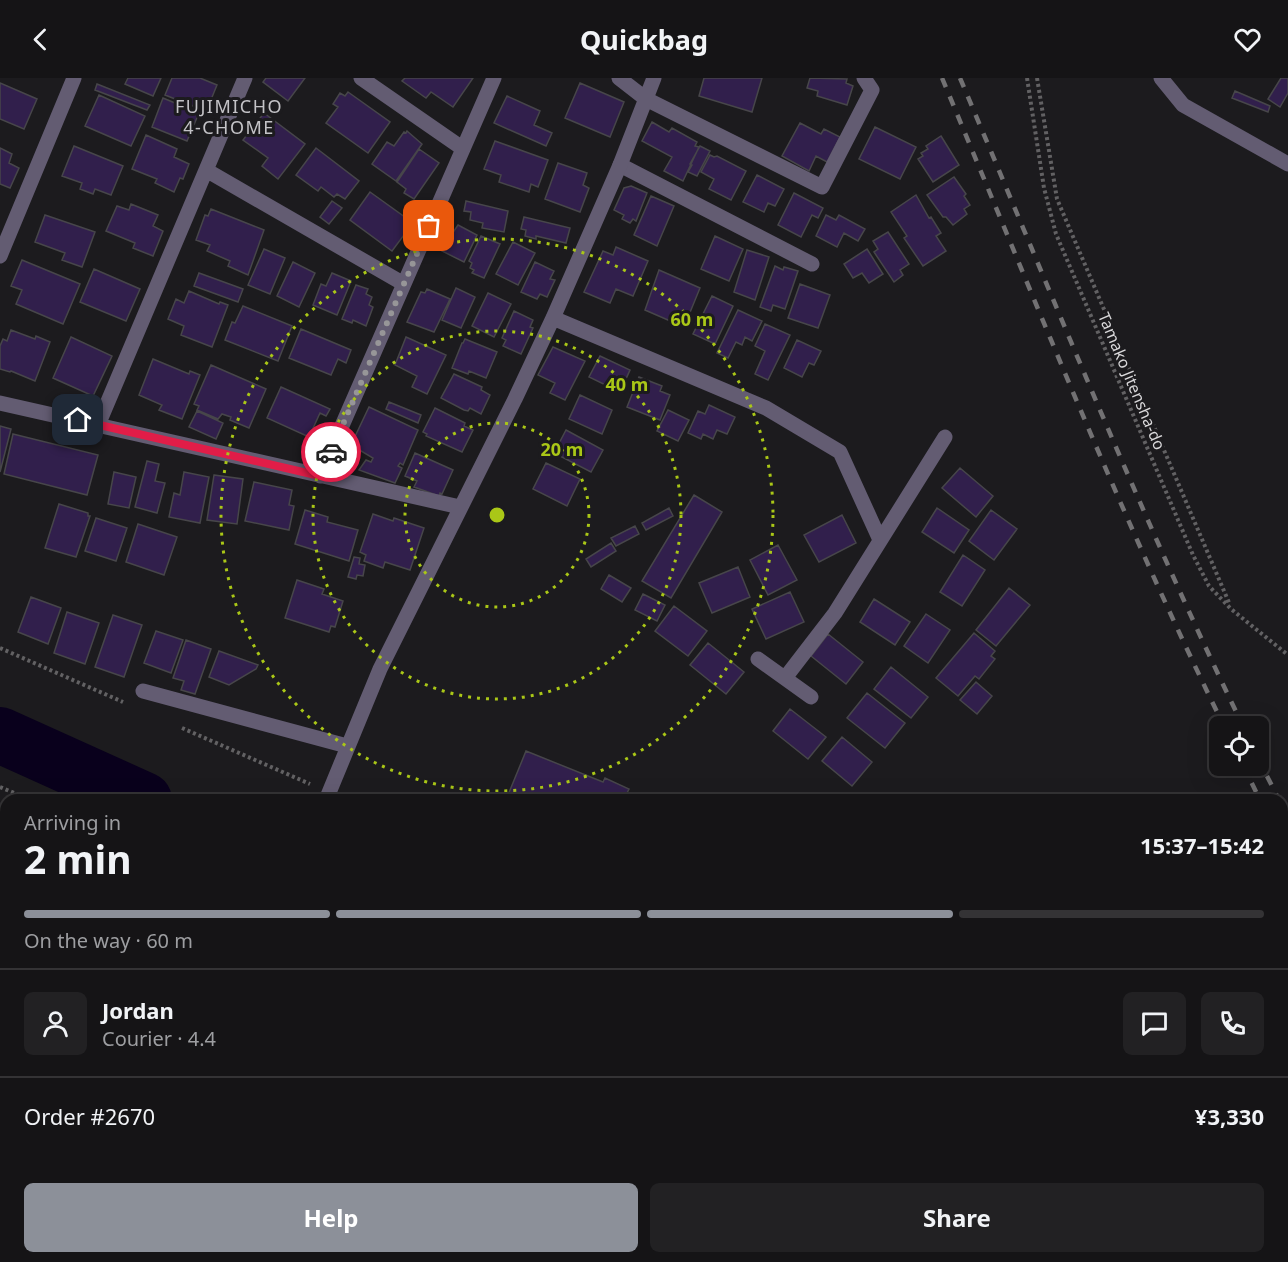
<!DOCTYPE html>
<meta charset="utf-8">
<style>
:root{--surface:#151416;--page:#222123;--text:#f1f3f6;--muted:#9d9ea1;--line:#343335;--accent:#8c9099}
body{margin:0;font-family:"Noto Sans",sans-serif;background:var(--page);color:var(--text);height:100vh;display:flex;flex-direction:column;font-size:22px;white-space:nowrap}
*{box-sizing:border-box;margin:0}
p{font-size:20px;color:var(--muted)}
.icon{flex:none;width:33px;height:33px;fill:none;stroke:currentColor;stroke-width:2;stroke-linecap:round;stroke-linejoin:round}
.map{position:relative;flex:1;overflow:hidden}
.drawer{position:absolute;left:0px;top:716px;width:1288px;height:470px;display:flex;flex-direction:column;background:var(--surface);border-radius:18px 18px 0 0;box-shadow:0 6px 24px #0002,0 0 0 2px var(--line)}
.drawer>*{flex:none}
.buttons{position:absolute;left:1209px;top:638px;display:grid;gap:12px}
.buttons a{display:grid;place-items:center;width:60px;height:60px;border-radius:9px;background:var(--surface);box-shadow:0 6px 24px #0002,0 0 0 2px var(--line);font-size:30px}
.pin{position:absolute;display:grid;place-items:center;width:51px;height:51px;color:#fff;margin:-26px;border-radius:12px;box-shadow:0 3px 9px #0006}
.courier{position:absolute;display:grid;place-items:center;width:60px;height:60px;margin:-30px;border:4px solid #e11d48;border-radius:50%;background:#fff;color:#222;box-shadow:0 2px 8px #0007}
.overview em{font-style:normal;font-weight:700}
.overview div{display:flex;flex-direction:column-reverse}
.overview{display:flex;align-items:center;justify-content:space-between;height:102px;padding:0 24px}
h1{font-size:39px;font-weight:700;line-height:45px}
.bar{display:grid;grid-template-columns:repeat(4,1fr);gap:9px 6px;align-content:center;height:72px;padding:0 24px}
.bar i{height:8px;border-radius:4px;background:var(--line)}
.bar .on{background:var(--accent)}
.bar p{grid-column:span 4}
.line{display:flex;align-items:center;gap:15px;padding:0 24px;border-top:2px solid var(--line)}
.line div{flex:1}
.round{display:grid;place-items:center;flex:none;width:63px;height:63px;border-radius:9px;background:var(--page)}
.cta{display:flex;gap:12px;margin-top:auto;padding:12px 24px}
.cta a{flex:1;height:69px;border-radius:9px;background:var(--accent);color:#fff;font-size:24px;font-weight:700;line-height:69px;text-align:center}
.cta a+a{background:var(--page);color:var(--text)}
header{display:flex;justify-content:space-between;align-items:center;height:78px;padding:0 24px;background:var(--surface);font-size:27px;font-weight:700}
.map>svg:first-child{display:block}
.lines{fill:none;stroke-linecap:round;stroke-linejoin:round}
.river{stroke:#09001c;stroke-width:56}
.building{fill:#311f4c;stroke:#47464a;stroke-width:1.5}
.path{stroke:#626163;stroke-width:4;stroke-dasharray:3 3;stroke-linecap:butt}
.service{stroke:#635c72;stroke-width:15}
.minor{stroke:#635c72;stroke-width:15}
.tertiary{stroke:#635c72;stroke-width:15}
.primary{stroke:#ac9dcb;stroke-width:15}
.rail{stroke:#727173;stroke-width:4.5;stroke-dasharray:10 10;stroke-linecap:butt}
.done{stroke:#979698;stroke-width:6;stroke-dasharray:0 10.8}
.route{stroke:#e11d48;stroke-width:8}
.ring{fill:none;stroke:#aac717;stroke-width:3;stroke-dasharray:3 6}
.labels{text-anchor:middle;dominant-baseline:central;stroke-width:6;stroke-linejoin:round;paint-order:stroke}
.street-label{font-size:16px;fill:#d9d8da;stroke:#1c1b1e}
.neighbourhood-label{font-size:18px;letter-spacing:1.5px;fill:#c4c3c7;stroke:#1c1b1e}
.centre{fill:#aac717;stroke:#1c1b1e;stroke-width:3}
.ring-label{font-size:18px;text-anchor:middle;font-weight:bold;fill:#aac717;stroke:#1c1b1e;stroke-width:6;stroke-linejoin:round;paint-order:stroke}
</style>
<header><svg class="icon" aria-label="back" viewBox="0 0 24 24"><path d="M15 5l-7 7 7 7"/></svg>Quickbag<svg class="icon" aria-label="heart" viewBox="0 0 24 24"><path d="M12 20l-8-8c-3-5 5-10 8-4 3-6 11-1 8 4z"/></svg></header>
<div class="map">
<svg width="1288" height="1184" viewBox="0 0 1288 1184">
<rect width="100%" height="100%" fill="#1c1b1e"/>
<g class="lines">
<!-- river -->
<path class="river" d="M0 657 144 722
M1282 1162 1288 1164"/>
</g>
<!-- building -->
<path class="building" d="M128 0H161L153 18 125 6Z
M172 0H200L217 7 208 29 195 23 193 28 165 17Z
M266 0H305L288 23 263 4Z
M405 0H473L453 29 431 14 426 20 402 3Z
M704 0H762L752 34 699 18Z
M810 0 847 1 846 5 853 8 847 27 817 18 818 13 807 10Z
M1281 0H1288V15L1280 29 1268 21Z
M0 5 37 21 24 51 0 41Z
M580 5 624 24 610 59 565 40Z
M97 6 150 27 147 32 95 12Z
M1235 13 1270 28 1268 34 1232 20Z
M348 14 390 44 368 75 326 45 338 29 333 26 340 15 345 18Z
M99 17 145 38 131 68 85 48Z
M507 18 540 33 534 47 552 55 546 68 494 45Z
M163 20 199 35 187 63 152 49Z
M264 35 305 66 278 101 262 88 268 80 243 62Z
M652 44 669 54 672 50 697 64 695 68 699 69 683 103 664 93 672 79 642 63Z
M800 45 821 56 824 51 840 59 827 84 816 78 809 93 782 78Z
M875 49 916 69 900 101 859 81Z
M407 53 422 66 396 103 372 86 387 64 394 68 404 54 406 55Z
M146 57 177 71 174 79 189 86 183 101 180 100 174 114 155 105 157 101 132 91Z
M941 58 959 87 933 104 918 81 923 78 921 75 928 71 926 68Z
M495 63 548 82 538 109 531 106 529 114 499 104 501 97 484 91Z
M74 68 123 88 111 117 95 111 93 116 80 111 82 105 62 98Z
M700 68 710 73 697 98 688 94 692 87 690 86Z
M0 70 12 76 9 85 19 90 10 110 0 106Z
M316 70 359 103 345 121 337 116 334 119 321 109 318 113 296 97Z
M419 71 439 85 414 121 404 115 406 111 397 104Z
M710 77 714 79 717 78 746 93 731 122 709 111 714 101 701 94Z
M558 85 587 95 583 107 589 110 580 134 545 121Z
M757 97 784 111 775 128 768 125 764 134 743 124Z
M954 99 966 116 964 118 970 127 964 131 967 136 953 147 946 139H943L927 117Z
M631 108 647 115 636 143 633 141 630 145 622 141 624 137 614 132 624 110Z
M370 114 413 145 392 173 350 142Z
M794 115 823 130 818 140 812 137 801 159 778 147Z
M916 117 929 140 931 139 941 155 936 158 946 173 923 188 904 160 907 158 891 134Z
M651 118 674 128 657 168 634 157Z
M332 123 342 130 329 146 320 139Z
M466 123 508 133 504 154 482 150 483 145 470 142 471 134 464 133Z
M131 126 158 137 153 148 163 153 153 178 133 170 135 165 106 153 117 128 129 132Z
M211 131 264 152 248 197 228 188 230 183 207 173 210 167 196 162 205 137 208 138Z
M45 137 95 154 82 189 62 182 65 175 35 164Z
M826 137 836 142 839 137 865 151 858 163 844 155 837 169 816 158Z
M524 139 570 150 566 165 536 158V161L525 158 526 152 521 151Z
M458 147 477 157 464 184 442 173 452 152 454 153Z
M888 154 909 186 900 192 903 197 894 204 874 174 878 171 873 163Z
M481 158 500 166 484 200 472 195 474 192 470 190 472 185 469 183Z
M715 158 743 171 729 203 701 191Z
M513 164 535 175 518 207 496 196Z
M616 169 648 183 633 218 616 211 610 225 584 214 603 173 613 177Z
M264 171 285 180 270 216 248 207Z
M867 171 883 196 869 205 862 195 853 200 844 186Z
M747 172 769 179 755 222 734 214Z
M22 182 80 206 63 246 16 226 22 212 11 208Z
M293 184 315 195 299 229 277 218Z
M535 184 554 193 550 201 555 202 547 219 540 216 537 221 521 214Z
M775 188 783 192 784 189 798 193 785 231 773 227 771 233 760 229Z
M94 191 140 211 126 243 80 224Z
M659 192 700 210 684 249 645 232Z
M199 195 243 211 238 224 194 208Z
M332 195 351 203 337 237 313 227 321 206 326 208Z
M800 206 830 217 818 250 788 240Z
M356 207 368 211 366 216 372 219 369 227 373 229 366 248 353 242 352 245 342 241Z
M456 210 475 219 461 250 442 242Z
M427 211 450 221 434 254 407 244 421 214 425 215Z
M189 213 219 226 220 224 228 227 212 269 181 257 184 248 168 241 176 221 184 225Z
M488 215 511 226 494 259 472 248Z
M712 218 733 228 715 266 693 256Z
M243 228 292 248 278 283 225 262 232 244 235 245Z
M738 232 762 243 752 263 745 259 742 267 736 264 728 280 717 275Z
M514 233 533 242 530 249 533 250 521 276 503 268 506 262 502 260Z
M765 246 790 257 768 302 755 296 765 273 755 268Z
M301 251 351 272 346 285 338 281 331 297 289 280Z
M11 252 35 261 36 258 50 264 35 303 11 293 10 294 0 291V268L3 261 7 263Z
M71 259 112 278 93 318 53 300Z
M406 259 446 277 427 316 412 309 417 298 395 287Z
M465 261 497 274 486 300 469 293 468 296 452 290 462 265H463Z
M797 262 821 273 814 287 809 285 802 299 784 290Z
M553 269 585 283 565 322 550 315 555 305 538 297Z
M600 278 630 292 620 314 589 299Z
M153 281 189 296 190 293 200 297 182 341 159 332 162 327 139 317Z
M211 287 266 311 249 350 230 342 231 339 222 336 218 341 197 332 199 328 194 326Z
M454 296 482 309 481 312 490 317 481 336 470 330 468 333 464 332 441 320Z
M639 299 662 308 660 313 670 317 660 342 627 329Z
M281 309 330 331 326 338 320 335 309 359 267 340Z
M580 317 612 332 602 356 569 341Z
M389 324 421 337 418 345 386 331Z
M709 327 735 339 727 356 717 352 713 361 703 356 701 361 688 355 698 333 705 336Z
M369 329 418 352 403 387 400 385 398 388 402 390 395 405 359 392 366 382 371 384 373 380 351 367Z
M435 330 465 345 464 348 473 352 462 374 426 358 427 356 423 354Z
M668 332 689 342 678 363 657 353Z
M197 333 223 345 216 361 189 349Z
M0 348 11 351 0 394Z
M566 352 603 372 591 394 554 375Z
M13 356 98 377 87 417 4 396Z
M415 375 453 392 442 416 440 415 439 418 414 409 417 403 405 398Z
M147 383 159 386 155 403 165 405 157 435 135 429Z
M546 385 580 401 567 428 533 411Z
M960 390 993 418 976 439 942 410Z
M114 394 136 399 129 430 108 426Z
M184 394 209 399 200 445 169 439 174 415 180 417Z
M214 397 243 401 237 446 207 442Z
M254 404 292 412 289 427 294 428 289 452 245 443Z
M694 417 722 434 671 520 642 503Z
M59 426 88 435V438H90L76 479 45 470Z
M669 430 673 438 646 452 642 445Z
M937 430 969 452 954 475 922 454Z
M305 432 328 439 327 444 358 452 349 483 295 466Z
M991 432 1017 451 994 482 969 463Z
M373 436 393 443 394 440 424 450 410 492 385 484 383 490 364 483 366 477 360 474Z
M842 437 856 465 819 484 804 457Z
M96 440 127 450 116 483 85 473Z
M138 446 177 459 164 497 126 484Z
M635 448 639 456 616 468 611 460Z
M611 465 616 473 591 489 586 481Z
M778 467 797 502 768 517 750 482Z
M963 477 985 492 962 528 940 514Z
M354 479 360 480 359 486 365 487 363 498 357 497 356 501 348 499Z
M738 489 750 519 712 535 699 505Z
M609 497 631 510 622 524 601 511Z
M297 502 324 511 322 516 343 523 335 549 331 548 329 554 285 540Z
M1009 510 1030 527 996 568 976 552Z
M790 514 804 544 766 561 752 531Z
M643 516 665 527 657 543 635 532Z
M31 519 61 530 48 566 18 554Z
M874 521 910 544 895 567 860 544Z
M674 528 707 553 688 578 655 553Z
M67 534 99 545 85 586 54 575Z
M926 536 950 552 928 585 904 568Z
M113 537 142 547 124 599 95 589Z
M156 553 183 562 171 595 144 585Z
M974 555 995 573 991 578 995 581 979 601 975 598 958 618 936 600Z
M828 556 863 584 846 606 811 578Z
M186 562 211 571 195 616 181 612 184 603 173 600Z
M708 565 744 594 726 616 690 587Z
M219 573 258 587 256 591 229 607 209 599Z
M891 589 928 619 911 640 874 611Z
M976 604 992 618 977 636 960 622Z
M867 615 905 645 885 670 847 640Z
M790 631 826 659 808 681 773 653Z
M842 659 872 684 852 708 822 683Z
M526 673 603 704 605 700 629 711 627 715 636 722H506Z
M0 970 6 973V990L3 989 1 993Z
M382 1179H430L428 1184H384L381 1182Z
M495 1179H522L517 1184H493Z"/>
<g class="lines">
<!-- path -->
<path class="path" d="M1027 0 1044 110 1056 156 1193 477 1209 508 1231 531 1288 577
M1037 0 1057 121 1230 527
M0 570 123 624
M182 650 310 706
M0 709 31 722
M1282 1086 1288 1088
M1140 1179 1153 1184"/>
<!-- service -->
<path class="service" d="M620 87 812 186
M143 613 347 668
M658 1179 664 1184
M581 1184 585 1179"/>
<!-- minor -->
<path class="minor" d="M361 0 462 70
M619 0 646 21 822 109 872 12 864 0
M206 92 404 206
M0 178 74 0
M553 240 766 330 840 374 880 462
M0 325 460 429
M98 347 245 0
M320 398 494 0
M758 581 811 619
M785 600 835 535 945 359
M326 722 380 591 515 321 553 240 620 87 654 0
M16 1184 20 1179
M344 1184 346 1179"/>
<!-- tertiary -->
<path class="tertiary" d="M1161 0 1183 27 1288 86
M355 1179 360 1184"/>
<!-- primary -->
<path class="primary" d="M0 822 6 824
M924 1179 937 1184"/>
<!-- rail -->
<path class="rail" d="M942 0C1033 217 1120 437 1224 648
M960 0C1052 217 1140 436 1243 648
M1258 680 1279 722
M1243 687 1260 722
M1282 729 1288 740
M1282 767 1288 778"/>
</g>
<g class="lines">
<!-- done -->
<path class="done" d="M331 374 429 148"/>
<!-- route -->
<path class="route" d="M78 342 320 398 331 374"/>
</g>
<!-- distance rings -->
<g class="ring">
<circle cx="497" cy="437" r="92"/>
<circle cx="497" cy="437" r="184"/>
<circle cx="497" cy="437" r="276"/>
</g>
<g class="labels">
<!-- street labels -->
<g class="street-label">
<text transform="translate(1132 303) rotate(67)">Tamako Jitensha-do</text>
</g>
<!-- neighbourhood labels -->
<g class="neighbourhood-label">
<text x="229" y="28">FUJIMICHO<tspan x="229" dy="21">4-CHOME</tspan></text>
</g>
</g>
<circle cx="497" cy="437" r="9" class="centre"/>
<g class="ring-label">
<text x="692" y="248">60 m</text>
<text x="627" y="313">40 m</text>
<text x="562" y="378">20 m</text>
</g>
</svg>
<div class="buttons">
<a><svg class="icon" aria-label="locate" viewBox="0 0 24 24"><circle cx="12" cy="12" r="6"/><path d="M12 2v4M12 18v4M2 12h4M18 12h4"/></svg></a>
</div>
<div class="pin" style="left:429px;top:148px;background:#ea580c"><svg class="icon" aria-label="bag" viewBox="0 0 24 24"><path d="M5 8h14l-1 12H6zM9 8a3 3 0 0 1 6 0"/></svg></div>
<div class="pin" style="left:78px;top:342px;background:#1f2937"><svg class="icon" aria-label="home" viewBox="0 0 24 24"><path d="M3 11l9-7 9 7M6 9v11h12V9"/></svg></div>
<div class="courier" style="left:331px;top:374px"><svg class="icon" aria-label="car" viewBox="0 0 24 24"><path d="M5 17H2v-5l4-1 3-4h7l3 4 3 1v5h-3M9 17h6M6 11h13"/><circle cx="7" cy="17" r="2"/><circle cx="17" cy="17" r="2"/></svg></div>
<section class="drawer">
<div class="overview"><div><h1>2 min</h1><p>Arriving in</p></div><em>15:37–15:42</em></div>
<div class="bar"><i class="on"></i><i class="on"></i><i class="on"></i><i></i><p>On the way · 60 m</p></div>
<div class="line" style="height:108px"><a class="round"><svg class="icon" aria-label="person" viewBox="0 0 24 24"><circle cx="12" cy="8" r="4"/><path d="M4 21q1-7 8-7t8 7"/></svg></a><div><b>Jordan</b><p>Courier · 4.4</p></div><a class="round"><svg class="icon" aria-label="chat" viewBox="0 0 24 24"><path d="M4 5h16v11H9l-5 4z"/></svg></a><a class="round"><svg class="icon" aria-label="phone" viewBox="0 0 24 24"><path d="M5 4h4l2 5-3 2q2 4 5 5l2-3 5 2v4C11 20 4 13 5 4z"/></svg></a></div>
<div class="line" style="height:78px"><div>Order #2670</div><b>¥3,330</b></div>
<div class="cta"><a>Help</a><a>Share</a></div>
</section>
</div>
